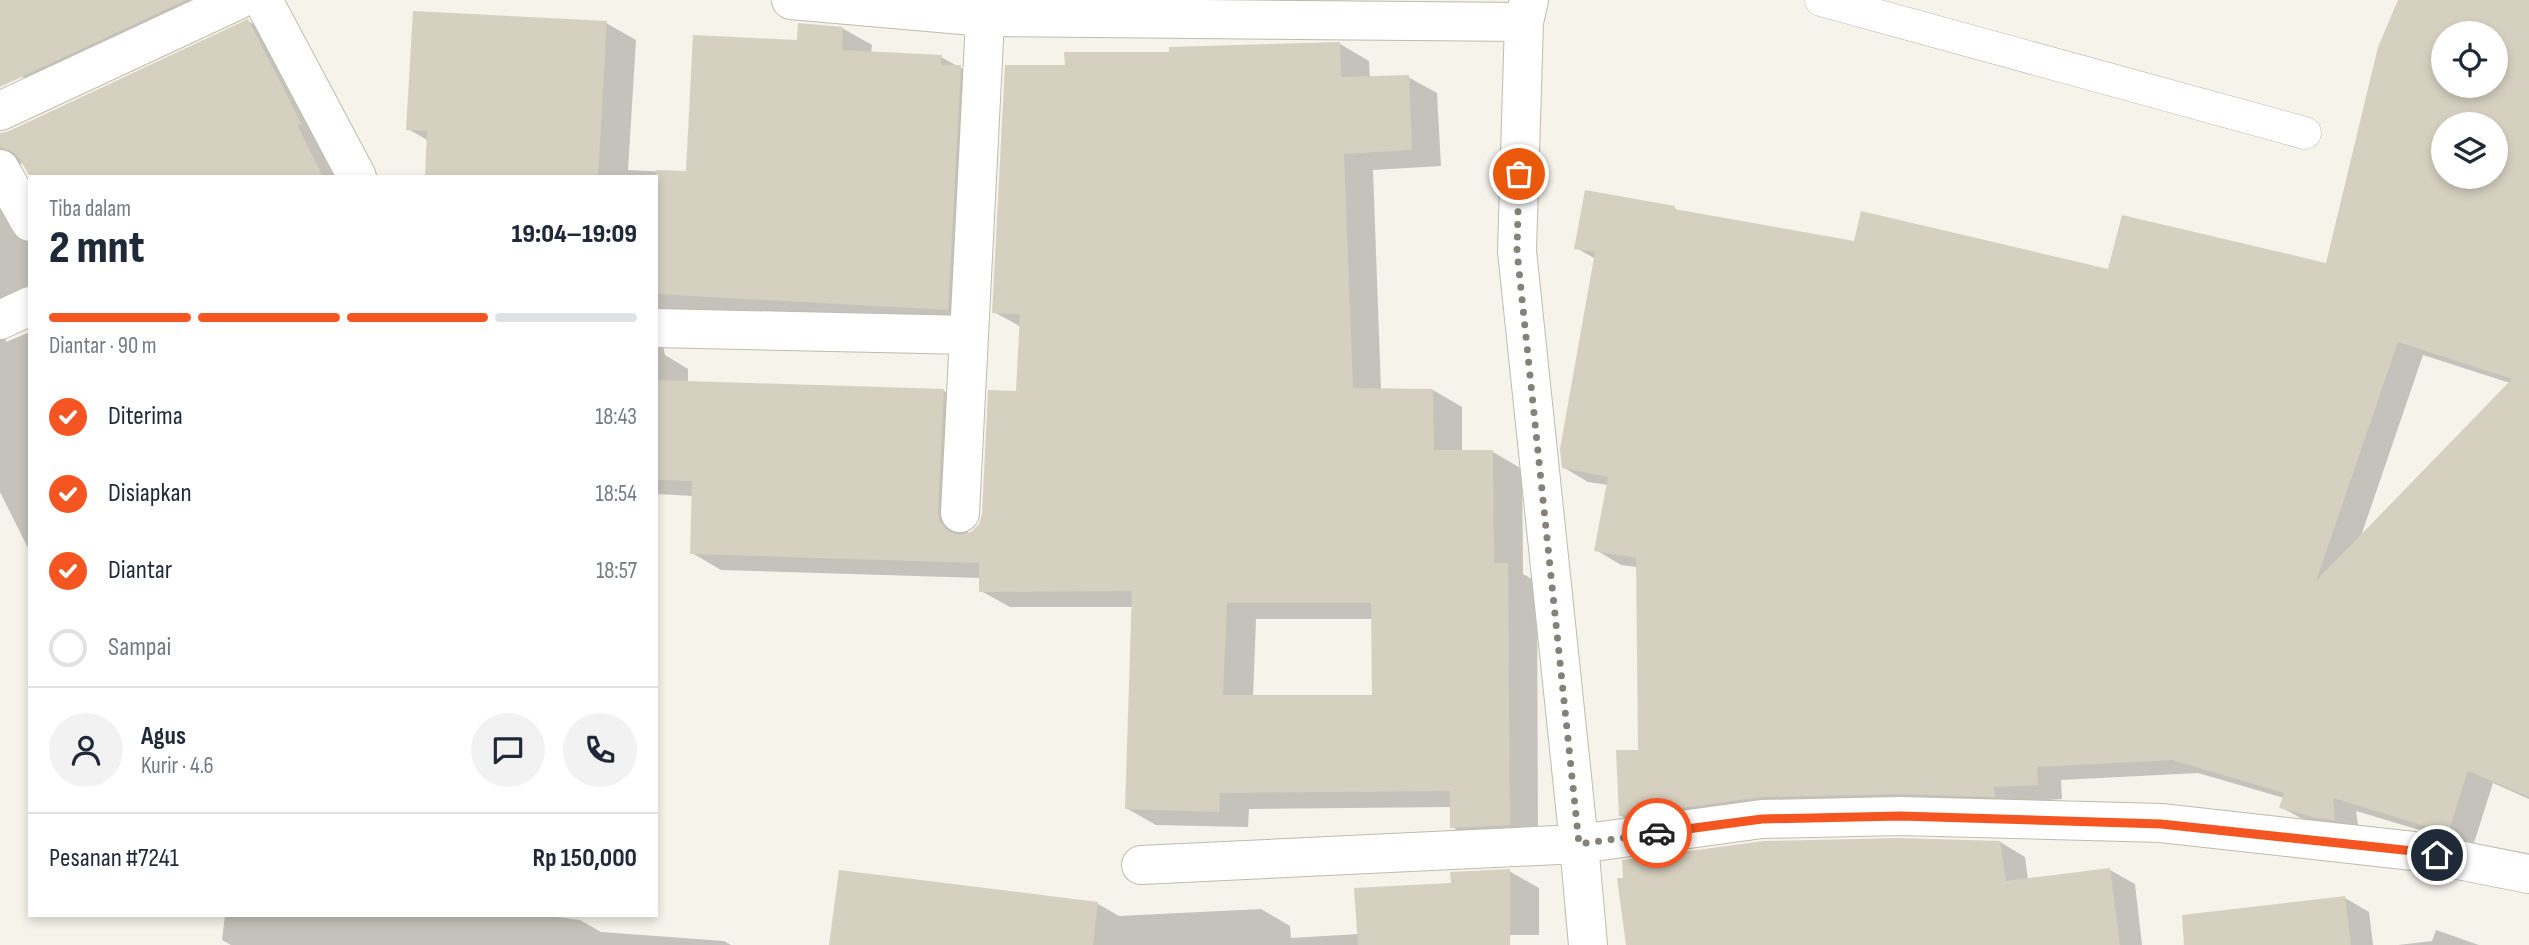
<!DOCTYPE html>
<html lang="id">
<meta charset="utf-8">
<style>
:root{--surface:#fff;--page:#f2f2f3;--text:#1f2937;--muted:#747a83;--line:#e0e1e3;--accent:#f55621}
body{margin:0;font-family:"Sofia Sans Condensed",sans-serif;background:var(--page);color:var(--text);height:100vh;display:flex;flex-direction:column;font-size:26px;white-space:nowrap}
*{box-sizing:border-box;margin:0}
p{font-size:23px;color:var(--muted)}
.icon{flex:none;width:38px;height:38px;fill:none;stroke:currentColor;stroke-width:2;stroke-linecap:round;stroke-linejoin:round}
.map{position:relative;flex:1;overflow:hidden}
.details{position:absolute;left:28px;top:175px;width:630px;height:742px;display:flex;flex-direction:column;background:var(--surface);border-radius:0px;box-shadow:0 4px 10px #0003}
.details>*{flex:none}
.fabs{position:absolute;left:2431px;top:21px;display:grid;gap:14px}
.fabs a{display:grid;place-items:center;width:77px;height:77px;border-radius:50%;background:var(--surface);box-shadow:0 4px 10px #0003;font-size:35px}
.pin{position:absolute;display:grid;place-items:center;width:60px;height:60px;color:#fff;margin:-30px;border:4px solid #fff;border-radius:50%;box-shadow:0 2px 7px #0007}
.courier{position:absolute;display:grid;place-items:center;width:70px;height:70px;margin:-35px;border:5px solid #f55621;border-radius:50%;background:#fff;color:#222;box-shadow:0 2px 9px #0007}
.summary em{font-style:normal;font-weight:800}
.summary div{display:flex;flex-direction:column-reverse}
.summary{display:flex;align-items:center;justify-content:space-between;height:119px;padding:0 21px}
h1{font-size:46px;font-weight:800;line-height:52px}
.bar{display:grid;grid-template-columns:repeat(4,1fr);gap:10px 7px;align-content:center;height:84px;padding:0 21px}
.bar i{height:9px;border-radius:5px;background:var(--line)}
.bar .current{background:var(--accent)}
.bar p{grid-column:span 4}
.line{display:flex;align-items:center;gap:18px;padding:0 21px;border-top:2px solid var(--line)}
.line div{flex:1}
.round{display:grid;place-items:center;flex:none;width:74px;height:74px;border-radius:37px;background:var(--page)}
ol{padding:0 21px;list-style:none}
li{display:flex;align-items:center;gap:21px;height:77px}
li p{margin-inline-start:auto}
li .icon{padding:7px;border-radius:50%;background:var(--accent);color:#fff;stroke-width:4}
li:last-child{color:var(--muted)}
li i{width:38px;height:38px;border:4px solid var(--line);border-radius:50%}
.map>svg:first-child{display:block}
.shadow{fill:#0003;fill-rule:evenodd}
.building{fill:#d6d0c0;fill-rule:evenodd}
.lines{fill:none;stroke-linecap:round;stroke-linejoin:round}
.lane-casing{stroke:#c0bbad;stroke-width:33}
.street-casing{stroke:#c0bbad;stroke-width:40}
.lane{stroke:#fff;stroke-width:32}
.street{stroke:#fff;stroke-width:38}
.done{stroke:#858176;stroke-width:7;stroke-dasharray:0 12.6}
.route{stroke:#f55621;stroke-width:9}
</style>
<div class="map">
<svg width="2529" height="945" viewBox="0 0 2529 945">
<rect width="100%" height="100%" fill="#f5f3ea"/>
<!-- shadow -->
<path class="shadow" d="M0 0H259L54 95 21 76 0 32Z
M2400 0H2529V799L2493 783 2473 846 2356 811 2359 833 2306 821 2281 807 2284 798 2198 773 2061 780 2062 799 1645 830 1620 815 1640 752 1637 567 1621 565 1596 550 1608 485 1588 482 1563 467 1596 259 1576 248 1674 208 1683 213 1855 243 2109 271 2327 265ZM2443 33H2496V86H2443ZM2443 124H2496V177H2443ZM2423 355 2510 383 2360 539Z
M248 21 275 37 341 177H31L24 163 16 165 30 236V310L5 334 6 342 30 332V552L0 492V144Z
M606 23 636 40 628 170 687 173 798 42 842 28 872 45 871 53 941 57 990 84 977 326 663 346 665 355 688 369V383L944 391 973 408 968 535 979 526 1018 393 1021 327 994 312 1067 67 1171 54 1340 44 1369 61 1370 78 1408 77 1437 93 1441 166 1373 170 1381 390H1433L1462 407V452H1493L1522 469 1523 574 1537 582 1538 841 1481 844 1452 827V807L1249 809 1248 827 1156 825 1126 808 1133 607H1010L981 591V578L721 570 692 553 694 496 656 494V177H427L429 141 408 129ZM1256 619H1373V697H1253Z
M2000 842 2025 857 2028 880 2110 870 2135 884 2142 945H1645Z
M1509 871 1539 888V935H1502V945H831L1098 904 1119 916 1261 909 1290 926 1291 938 1359 934 1452 884Z
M2345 898 2369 912 2373 945H2259Z
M225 915H543L580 920 601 932 724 941 731 945H231L222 940Z
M2436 930 2479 945H2398L2432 941Z"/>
<!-- building -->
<path class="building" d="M0 0H186L0 87Z
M2398 0H2529V797L2468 771 2448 833 2333 798 2335 820 2317 818 2279 808 2284 793 2172 760 2037 767 2038 785 1994 787 1995 797 1900 794 1762 797 1619 816 1616 750H1638L1636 558 1594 551 1608 477 1562 468 1560 449 1595 252 1574 249 1585 190 1675 206 1674 209 1854 241 1861 211 2108 269 2122 215 2326 263 2378 47ZM2443 33H2496V86H2443ZM2443 124H2496V177H2443ZM2398 342 2512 379 2316 581Z
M413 11 607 21 598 177H425L427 131 406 130Z
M248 19 302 125 297 124 323 177H30L19 158 12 151 0 147V133L9 131Z
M798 23 843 27 842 50 942 55 941 65H961L948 310 656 294V170L686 171 693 35 797 40Z
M1340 42 1341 77 1409 75 1412 150 1344 154 1353 388 1433 389 1434 450H1493L1494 563H1508L1510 825 1450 828V791L1220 793 1219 812 1125 809 1132 591 979 592V563L690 554 692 481 656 480V380L944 389 938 512 940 522 949 532 960 535 971 532 979 524 982 514 988 390 1016 391 1020 314 992 313 1005 65H1065L1064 52H1169V47ZM1227 603H1371L1372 695H1223Z
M1900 838 2000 841 2006 881 2110 868 2120 945H1626L1617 878H1623L1622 860 1764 841Z
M1510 869V945H1358L1354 888 1451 883 1450 872Z
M839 870 1098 902 1093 945H829Z
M2345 896 2351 945H2184L2182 915Z"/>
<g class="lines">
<defs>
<path id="lane" d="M1821 0 2305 133"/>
<path id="street" d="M263 0 357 177
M791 0 985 17 1524 22
M1529 0 1524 22 1517 251 1579 844 1588 945
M0 111 238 0
M0 169 30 222
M0 320 30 306
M656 328 969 335
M960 513 986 0
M1141 865 1579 844 1762 819 1900 816 2161 823 2413 851 2529 874"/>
</defs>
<!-- lane casing -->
<use href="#lane" class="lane-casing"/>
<!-- street casing -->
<use href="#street" class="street-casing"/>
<!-- lane -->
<use href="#lane" class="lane"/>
<!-- street -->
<use href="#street" class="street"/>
</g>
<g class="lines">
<!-- done -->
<path class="done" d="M1519 174 1517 251 1579 844 1657 833"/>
<!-- route -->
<path class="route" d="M1657 833 1762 819 1900 816 2161 824 2413 851 2437 855"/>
</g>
</svg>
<div class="fabs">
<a><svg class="icon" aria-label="locate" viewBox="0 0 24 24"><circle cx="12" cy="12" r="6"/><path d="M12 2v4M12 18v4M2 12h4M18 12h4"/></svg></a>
<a><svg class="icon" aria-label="layers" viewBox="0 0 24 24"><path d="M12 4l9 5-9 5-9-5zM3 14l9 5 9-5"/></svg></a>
</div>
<div class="pin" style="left:1519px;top:174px;background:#ea580c"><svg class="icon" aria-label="bag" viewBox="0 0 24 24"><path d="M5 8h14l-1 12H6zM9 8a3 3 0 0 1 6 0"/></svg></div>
<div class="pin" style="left:2437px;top:855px;background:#1f2937"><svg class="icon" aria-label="home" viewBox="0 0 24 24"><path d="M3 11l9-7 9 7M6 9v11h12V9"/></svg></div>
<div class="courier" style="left:1657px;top:833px"><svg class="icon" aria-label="car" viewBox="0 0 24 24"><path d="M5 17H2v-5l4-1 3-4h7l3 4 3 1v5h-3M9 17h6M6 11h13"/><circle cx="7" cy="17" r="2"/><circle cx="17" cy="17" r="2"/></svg></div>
<section class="details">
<div class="summary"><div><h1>2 mnt</h1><p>Tiba dalam</p></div><em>19:04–19:09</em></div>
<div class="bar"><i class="current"></i><i class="current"></i><i class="current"></i><i></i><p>Diantar · 90 m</p></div>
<ol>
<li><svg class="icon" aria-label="check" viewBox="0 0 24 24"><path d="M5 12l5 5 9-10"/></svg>Diterima<p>18:43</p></li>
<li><svg class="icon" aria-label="check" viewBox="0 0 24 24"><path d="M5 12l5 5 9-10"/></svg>Disiapkan<p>18:54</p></li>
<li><svg class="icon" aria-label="check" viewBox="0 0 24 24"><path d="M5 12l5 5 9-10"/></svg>Diantar<p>18:57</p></li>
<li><i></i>Sampai</li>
</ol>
<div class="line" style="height:126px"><a class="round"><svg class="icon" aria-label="person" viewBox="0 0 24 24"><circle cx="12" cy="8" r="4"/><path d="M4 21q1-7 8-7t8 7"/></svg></a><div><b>Agus</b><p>Kurir · 4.6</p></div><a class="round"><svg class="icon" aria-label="chat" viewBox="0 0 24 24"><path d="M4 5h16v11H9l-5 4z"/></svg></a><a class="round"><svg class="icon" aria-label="phone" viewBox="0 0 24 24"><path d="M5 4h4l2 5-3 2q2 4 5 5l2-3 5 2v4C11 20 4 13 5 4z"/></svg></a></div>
<div class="line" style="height:91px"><div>Pesanan #7241</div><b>Rp 150,000</b></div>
</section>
</div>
